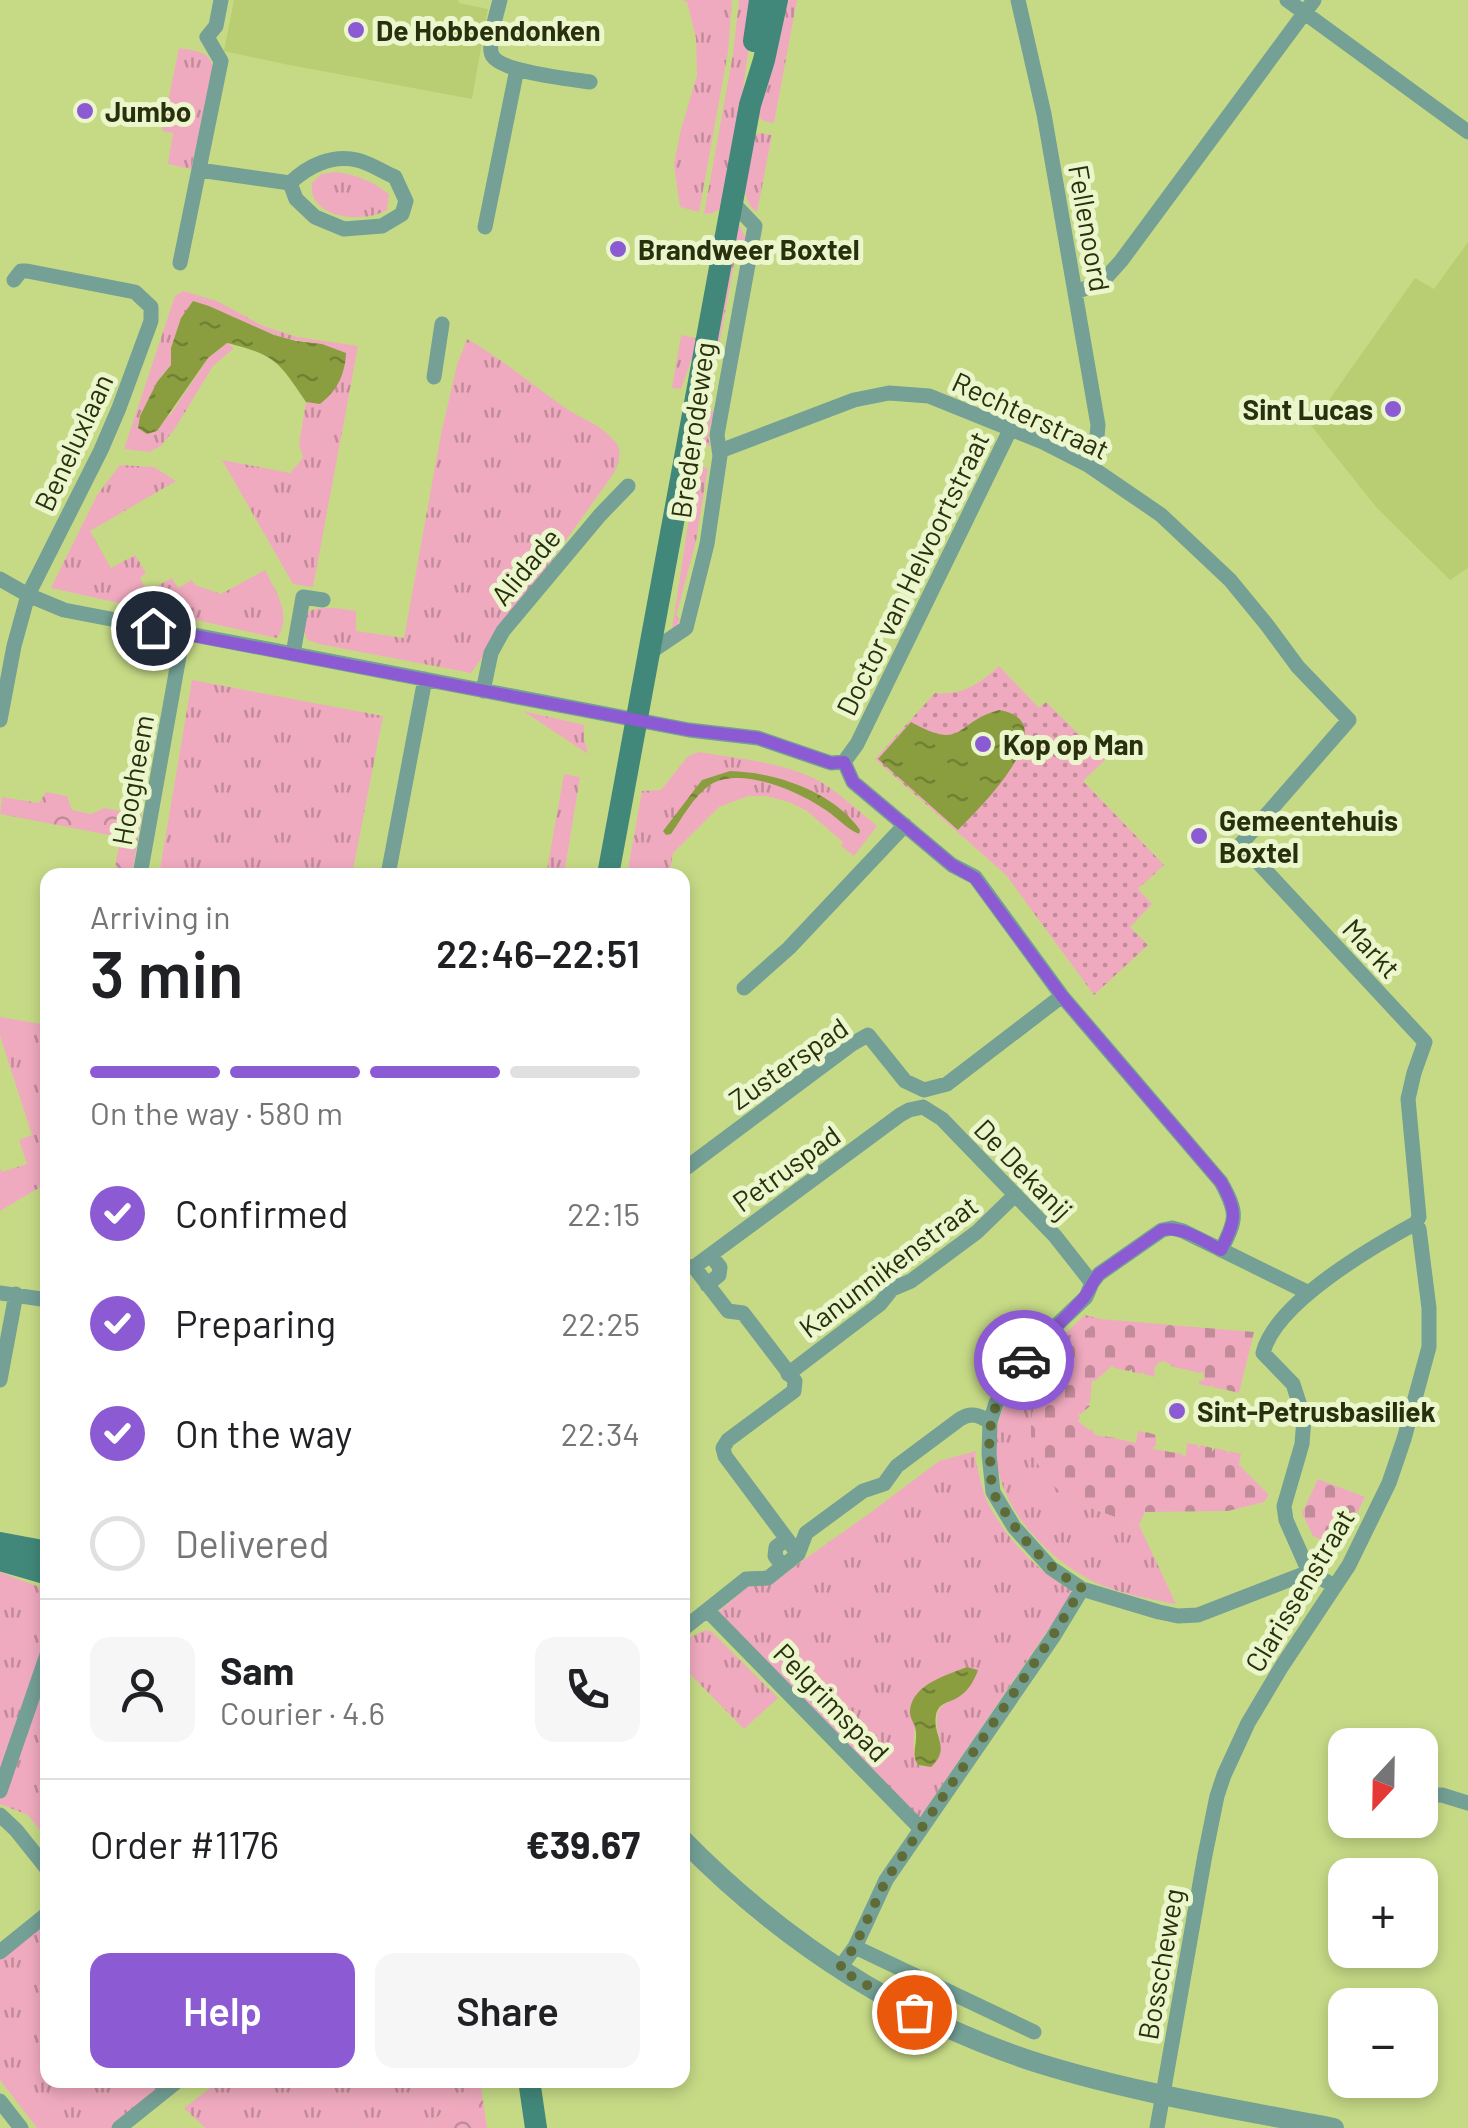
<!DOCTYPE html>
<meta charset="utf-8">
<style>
:root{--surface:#fff;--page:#f6f6f6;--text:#202124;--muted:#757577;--line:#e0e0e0;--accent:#8c5bd4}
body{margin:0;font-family:Barlow,sans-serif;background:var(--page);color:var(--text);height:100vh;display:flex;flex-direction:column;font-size:38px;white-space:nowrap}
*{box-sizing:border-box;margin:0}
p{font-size:32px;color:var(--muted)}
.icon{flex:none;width:55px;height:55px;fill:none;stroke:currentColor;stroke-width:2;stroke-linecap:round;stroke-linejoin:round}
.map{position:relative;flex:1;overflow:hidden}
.drawer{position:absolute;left:40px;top:868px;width:650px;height:1220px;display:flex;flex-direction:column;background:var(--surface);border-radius:20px;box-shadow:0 5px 15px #0003}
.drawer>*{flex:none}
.needle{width:65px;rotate:202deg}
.fabs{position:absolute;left:1328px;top:1728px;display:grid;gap:20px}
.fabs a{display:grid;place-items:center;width:110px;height:110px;border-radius:20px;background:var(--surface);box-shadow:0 5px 15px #0003;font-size:50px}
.pin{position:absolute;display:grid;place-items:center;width:85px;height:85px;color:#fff;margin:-42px;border:5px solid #fff;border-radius:50%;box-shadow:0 2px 10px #0007}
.courier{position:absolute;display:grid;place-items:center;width:100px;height:100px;margin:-50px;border:8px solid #8c5bd4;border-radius:50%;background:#fff;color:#222;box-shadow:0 2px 12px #0007}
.headline em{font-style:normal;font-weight:600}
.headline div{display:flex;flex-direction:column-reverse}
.headline{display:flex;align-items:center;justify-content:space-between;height:170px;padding:0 50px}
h1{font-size:65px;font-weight:600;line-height:75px}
.bar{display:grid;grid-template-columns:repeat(4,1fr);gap:15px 10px;align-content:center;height:120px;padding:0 50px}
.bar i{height:12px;border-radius:8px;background:var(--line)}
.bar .selected{background:var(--accent)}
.bar p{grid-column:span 4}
.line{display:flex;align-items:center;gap:25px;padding:0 50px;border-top:2px solid var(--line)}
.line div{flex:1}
.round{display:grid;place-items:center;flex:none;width:105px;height:105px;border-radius:20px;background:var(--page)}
ol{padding:0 50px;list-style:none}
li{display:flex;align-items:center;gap:30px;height:110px}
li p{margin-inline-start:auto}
li .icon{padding:10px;border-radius:50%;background:var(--accent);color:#fff;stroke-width:4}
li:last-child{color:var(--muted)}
li i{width:55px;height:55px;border:5px solid var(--line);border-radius:50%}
.primary-button{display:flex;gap:20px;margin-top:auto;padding:20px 50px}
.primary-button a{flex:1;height:115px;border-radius:20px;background:var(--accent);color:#fff;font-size:40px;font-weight:600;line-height:115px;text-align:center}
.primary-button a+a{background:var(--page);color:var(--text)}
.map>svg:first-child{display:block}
.built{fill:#b9ce72}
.grass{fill:url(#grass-tufts);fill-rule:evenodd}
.forest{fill:url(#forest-crowns)}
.cemetery{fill:url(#cemetery-stones)}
.park{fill:url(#park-dots)}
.water{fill:url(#water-ripples)}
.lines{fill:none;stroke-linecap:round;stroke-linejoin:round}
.minor{stroke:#74a096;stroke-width:15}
.tertiary{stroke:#74a096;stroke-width:20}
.secondary{stroke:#41887a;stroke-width:22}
.done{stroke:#606c37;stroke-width:10;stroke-dasharray:0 18}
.route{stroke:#8c5bd4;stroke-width:12}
.poi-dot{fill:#8c5bd4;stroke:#ebf6cd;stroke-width:4}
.labels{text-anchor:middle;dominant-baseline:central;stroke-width:10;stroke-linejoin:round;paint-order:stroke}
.poi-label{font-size:28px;font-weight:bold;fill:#29300d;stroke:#ebf6cd;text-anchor:start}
.street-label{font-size:28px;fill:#29300d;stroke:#ebf6cd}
</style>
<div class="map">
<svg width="1468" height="2128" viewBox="0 0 1468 2128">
<defs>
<pattern id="grass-tufts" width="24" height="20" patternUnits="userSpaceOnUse" patternTransform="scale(2.5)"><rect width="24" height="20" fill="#f0aabf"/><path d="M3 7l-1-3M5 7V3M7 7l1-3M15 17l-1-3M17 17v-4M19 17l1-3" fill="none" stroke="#c28b9a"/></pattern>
<pattern id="forest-crowns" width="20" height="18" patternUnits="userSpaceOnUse" patternTransform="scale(2.5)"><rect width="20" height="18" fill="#f0aabf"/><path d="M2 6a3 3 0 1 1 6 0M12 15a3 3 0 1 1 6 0" fill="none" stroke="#c28b9a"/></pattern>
<pattern id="cemetery-stones" width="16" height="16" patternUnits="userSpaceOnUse" patternTransform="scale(2.5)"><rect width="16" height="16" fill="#f0aabf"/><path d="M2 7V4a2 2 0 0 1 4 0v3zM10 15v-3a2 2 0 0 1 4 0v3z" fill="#c28b9a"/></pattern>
<pattern id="park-dots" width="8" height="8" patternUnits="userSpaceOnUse" patternTransform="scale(2.5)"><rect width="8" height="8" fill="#f0aabf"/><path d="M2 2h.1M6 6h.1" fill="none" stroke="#c28b9a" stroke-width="1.8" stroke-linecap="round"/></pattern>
<pattern id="water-ripples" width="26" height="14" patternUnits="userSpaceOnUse" patternTransform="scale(2.5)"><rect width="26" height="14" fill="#8a9e40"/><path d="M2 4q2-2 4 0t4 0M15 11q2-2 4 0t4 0" fill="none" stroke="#718134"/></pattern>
</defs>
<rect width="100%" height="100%" fill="#c6da86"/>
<!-- built -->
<path class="built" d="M234 0H458L459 3 488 9 472 99 284 64 224 51Z
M1468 242V568L1450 580 1377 508 1305 418 1329 400 1415 278 1434 289Z"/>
<!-- grass -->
<path class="grass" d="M682 0H732L728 52 699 212 680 207 674 165 680 133 697 75 696 38 687 2Z
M739 0H755L739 120 721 208 713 213 704 214 733 54Z
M783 0H797L774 123 764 121 758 117Z
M179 48C194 51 210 50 213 68L191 169 168 164 173 133 162 131Z
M759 133 772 135 757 212C734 197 750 159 754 136Z
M335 172C356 174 372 181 389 194L387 210C364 224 307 219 312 183L321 174Z
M738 223 747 240 745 248H737L707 410 716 412 711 422 708 438 711 446 698 444Z
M183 291 217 301 261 325 275 330 297 337 358 346 313 587 293 584 222 460 290 473 303 458 299 444 306 402 320 404 322 344C306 342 290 340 275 335 247 325 221 309 193 301L171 348V365L157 382 140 416 170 415 208 358 227 343 234 348 213 366 176 427 161 446 149 452 124 449 175 296Z
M681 335 696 338 698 341 681 389 672 388Z
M467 339C502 359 532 384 564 407 581 419 603 425 616 443 623 452 618 463 614 473L471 673 319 644 308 640C285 601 334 607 356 611V631L404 638 441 434 457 365Z
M120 465 154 467 176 481 90 531 111 568 135 555 146 573 140 578 144 586 155 587 172 578 178 588 192 580 195 585 221 594 265 570C276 592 293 615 277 638L51 588 97 495Z
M697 466 708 468 696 541 676 616 680 619 676 628 672 629Z
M192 680 383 716 352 875H159Z
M523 711 584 725V738L588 754Z
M699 752C739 759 785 762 821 782 841 794 859 812 877 826L854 856 841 846 843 842 807 811 789 802 766 796H748L719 807 673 853 669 875H627L642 791 661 790 688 756Z
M564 774 580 777 564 875H546Z
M0 1017 48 1025 47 1183 0 1211V1168L2 1172 27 1164 19 1140 32 1135 0 1036Z
M1085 1315 1101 1319C1088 1328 1079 1340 1068 1352 1062 1359 1054 1366 1048 1375 1024 1408 1025 1459 1056 1487 1077 1507 1112 1515 1139 1525L1176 1604C1152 1600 1124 1594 1101 1585 1034 1556 968 1474 1007 1400 1025 1367 1058 1341 1085 1315Z
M976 1451 975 1458C979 1472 981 1489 988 1503 1007 1540 1038 1572 1074 1592L918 1820 717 1613 750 1585 778 1578 870 1513 939 1461ZM967 1667 955 1699C922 1709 945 1735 939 1757L924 1767 918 1765C908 1747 918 1707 923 1687Z
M0 1572 47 1590V1839L28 1815 0 1804Z
M705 1630 711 1631 778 1698 744 1729 683 1667V1641Z
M47 1922 48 2080H172L111 2128H37L0 2080V1959Z
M221 2080H477L426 2128H205L184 2108Z"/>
<!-- forest -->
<path class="forest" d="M46 792 67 796 72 810 91 814 104 808 142 815 132 875H114L120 837 0 814 2 797 39 803Z
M477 2080H480L487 2128H426Z"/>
<!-- cemetery -->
<path class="cemetery" d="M1101 1319 1254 1332 1239 1393 1227 1390 1226 1386 1225 1390 1213 1387V1384L1211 1387 1199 1384V1381L1204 1380 1203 1371 1200 1373 1174 1367 1164 1361 1158 1363 1154 1369 1155 1377 1144 1374 1143 1371 1142 1374 1132 1372V1369L1129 1371 1114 1368 1113 1365 1095 1381 1092 1380 1090 1403 1086 1404 1090 1406 1081 1414 1079 1413 1080 1419 1077 1420 1089 1430 1092 1429 1095 1435 1116 1438 1117 1441 1118 1439 1136 1443 1138 1431 1144 1432V1435L1146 1432 1156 1435V1446L1153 1447V1449L1182 1454 1184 1457 1186 1455 1187 1443 1198 1445 1199 1449 1201 1445 1212 1448V1452L1215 1448 1227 1451 1228 1455 1229 1451 1241 1454 1239 1465 1269 1495 1264 1502 1228 1511 1145 1512 1139 1525C1112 1515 1077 1507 1055 1487 1011 1447 1034 1380 1071 1343 1079 1334 1091 1327 1101 1319Z
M1318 1479 1365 1497 1351 1525 1336 1545 1313 1536 1302 1513Z"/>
<!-- park -->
<path class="park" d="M999 666 1039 708 1046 702 1105 760 1083 781 1164 865 1138 889 1152 904 1130 927 1148 945 1094 995 1006 875 875 759 935 693C963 695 978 685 999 666Z"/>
<!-- water -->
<path class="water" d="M193 301 209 306 274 335 296 341 322 344 346 353C345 374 338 390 320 404L306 402C279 362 276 355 227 343L208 358 157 431 147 434 138 428 140 416 157 382 171 365V348L181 318Z
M999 710C1069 721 977 811 958 830L878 759 911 722C965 752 954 722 999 710Z
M730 771C775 772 834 792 860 830L859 834C845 828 835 815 821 807 795 790 739 766 710 785 694 796 682 818 671 834L666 835 663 831 702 780Z
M967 1667 978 1670C975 1679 969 1690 960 1696 951 1703 939 1701 936 1715 932 1736 952 1748 931 1767L918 1765C911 1754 917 1746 916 1733 916 1724 909 1719 910 1710 913 1684 947 1675 967 1667Z"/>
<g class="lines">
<!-- minor -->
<path class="minor" d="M500 0C497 12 487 44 492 55 500 72 571 79 590 82
M1018 0 1044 114 1098 425 1096 447 1088 465
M1287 0 1468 132
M199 170 290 183 296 199 315 217 344 229 382 226 402 214 406 201 395 177C383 172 370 163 357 160 332 154 308 166 290 183
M485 227 517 69
M180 263 221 61 207 37 216 26 221 0
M1076 292 1102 282 1121 261 1314 0
M434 377 442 324
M720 451 854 400 889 393 929 396 1043 442 1088 465 1161 515 1230 580 1267 625 1298 667 1349 720 1241 844 1425 1042 1414 1073 1408 1099 1419 1217 1416 1223 1419 1229 1429 1308V1347L1404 1439 1389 1483 1349 1565 1282 1666 1248 1723 1224 1775 1217 1796 1205 1855 1157 2128
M0 579 28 595 64 610 689 730 758 738 831 763 844 762 857 744 1010 430
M649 653 686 628 707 544 720 456 717 435 755 226 733 203
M293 654 303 597 323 600
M483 691 491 653 503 631 600 515 628 486
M0 720 14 646 28 595 101 450 119 408 151 321V307L135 292 27 271H21L14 280
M844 762 853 782 952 865 975 877 1062 996 1221 1182C1238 1213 1237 1219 1221 1250
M140 875 183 634
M388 875 425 679
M744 988 789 948 905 825
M682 1171 852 1044 868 1035 905 1081 924 1090 947 1084 1062 996
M682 1266 694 1267 728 1311 743 1313 795 1381 794 1391 728 1440 723 1448 725 1456 798 1554
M694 1267 900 1115 909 1110 923 1107 942 1119 1055 1236 1092 1283
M707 1285 719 1275 720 1267 710 1255
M0 1293 48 1300
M1309 1293 1183 1231 1172 1228 1162 1230 1099 1274 1092 1283 1086 1297 1038 1343 1014 1373 996 1403 990 1422 989 1454 993 1492 1014 1527 1051 1568 1082 1589 1159 1612 1178 1616 1198 1615 1309 1572 1335 1586
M788 1374 880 1304 892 1289 911 1281 977 1232 1015 1195
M0 1380 16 1294
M783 1566 775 1556 776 1547 787 1539
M1309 1572 1286 1520 1284 1506 1302 1444 1304 1418 1293 1384 1263 1353C1275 1303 1372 1247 1416 1223
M707 1610 921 1829
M682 1630 746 1579 768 1578 798 1554 806 1533 863 1491 884 1484 897 1466 960 1419C971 1412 979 1415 990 1422
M0 1791 48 1652
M1420 1795H1442L1468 1803
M0 1815 16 1830 48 1870
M855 1947 1034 2032
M0 1952 48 1913
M839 1969 855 1947 886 1880 1053 1637 1082 1589
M0 2101 21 2128
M119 2128 179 2080"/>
<!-- tertiary -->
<path class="tertiary" d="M682 1839C782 1941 902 2019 1038 2063 1134 2093 1235 2109 1334 2128"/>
<!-- secondary -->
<path class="secondary" d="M754 41 760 0
M608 875 750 105 764 60 777 0
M0 1543 48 1552
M0 1560 48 1574
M529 2080 536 2128"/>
</g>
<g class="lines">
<!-- done -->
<path class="done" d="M914 2012 839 1969 855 1946 886 1880 1052 1637 1082 1588C1050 1569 1024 1543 1005 1512 1001 1505 995 1498 993 1491 991 1485 991 1475 991 1468 985 1423 995 1395 1024 1360"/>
<!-- route -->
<path class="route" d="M153 628 689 730 758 738 831 763 844 762 853 782 952 865 975 878 1062 996 1221 1182C1238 1212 1236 1220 1221 1250 1203 1241 1183 1226 1162 1230L1099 1274C1092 1282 1089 1293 1081 1301 1063 1321 1042 1339 1024 1360"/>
</g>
<!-- markers -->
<g class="poi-dot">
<circle cx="356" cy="30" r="10"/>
<circle cx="85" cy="111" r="10"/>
<circle cx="618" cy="249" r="10"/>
<circle cx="1393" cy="409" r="10"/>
<circle cx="983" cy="744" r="10"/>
<circle cx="1199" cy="836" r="10"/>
<circle cx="1177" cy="1411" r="10"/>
</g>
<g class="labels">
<!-- poi labels -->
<g class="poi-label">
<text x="376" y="30">De Hobbendonken</text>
<text x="105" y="111">Jumbo</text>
<text x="638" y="249">Brandweer Boxtel</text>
<text x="1373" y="409" text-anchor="end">Sint Lucas</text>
<text x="1003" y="744">Kop op Man</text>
<text x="1219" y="820">Gemeentehuis<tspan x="1219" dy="32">Boxtel</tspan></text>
<text x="1197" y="1411">Sint-Petrusbasiliek</text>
</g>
<!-- street labels -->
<g class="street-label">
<text transform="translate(1090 228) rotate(80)">Fellenoord</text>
<text transform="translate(1031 415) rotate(25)">Rechterstraat</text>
<text transform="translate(692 430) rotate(-82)">Brederodeweg</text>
<text transform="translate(73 442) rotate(-65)">Beneluxlaan</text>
<text transform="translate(525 566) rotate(-50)">Alidade</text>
<text transform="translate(912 573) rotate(-64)">Doctor van Helvoortstraat</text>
<text transform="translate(132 780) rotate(-80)">Hoogheem</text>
<text transform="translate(1372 948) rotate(47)">Markt</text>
<text transform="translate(788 1063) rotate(-35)">Zusterspad</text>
<text transform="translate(786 1168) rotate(-36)">Petruspad</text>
<text transform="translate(1024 1169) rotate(46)">De Dekanij</text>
<text transform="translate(888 1266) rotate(-37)">Kanunnikenstraat</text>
<text transform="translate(1299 1590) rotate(-59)">Clarissenstraat</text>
<text transform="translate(832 1702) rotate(46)">Pelgrimspad</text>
<text transform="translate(1160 1964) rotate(-80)">Bosscheweg</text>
</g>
</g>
</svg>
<div class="fabs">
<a><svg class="needle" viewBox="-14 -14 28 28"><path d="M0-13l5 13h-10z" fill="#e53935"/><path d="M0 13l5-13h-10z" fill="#757577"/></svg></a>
<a>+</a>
<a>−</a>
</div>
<div class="pin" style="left:914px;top:2012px;background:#ea580c"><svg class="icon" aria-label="bag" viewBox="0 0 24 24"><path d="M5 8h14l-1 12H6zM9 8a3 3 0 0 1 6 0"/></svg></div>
<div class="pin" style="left:153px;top:628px;background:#1f2937"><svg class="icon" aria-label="home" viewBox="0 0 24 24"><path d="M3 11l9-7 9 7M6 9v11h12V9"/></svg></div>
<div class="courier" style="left:1024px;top:1360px"><svg class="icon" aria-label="car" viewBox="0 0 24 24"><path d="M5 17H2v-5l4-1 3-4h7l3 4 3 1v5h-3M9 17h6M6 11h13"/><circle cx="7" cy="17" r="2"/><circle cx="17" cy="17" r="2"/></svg></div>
<section class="drawer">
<div class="headline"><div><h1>3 min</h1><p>Arriving in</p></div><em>22:46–22:51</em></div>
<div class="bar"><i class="selected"></i><i class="selected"></i><i class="selected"></i><i></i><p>On the way · 580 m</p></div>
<ol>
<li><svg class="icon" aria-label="check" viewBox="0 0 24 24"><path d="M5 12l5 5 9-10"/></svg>Confirmed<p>22:15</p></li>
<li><svg class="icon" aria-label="check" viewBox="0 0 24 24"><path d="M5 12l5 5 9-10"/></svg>Preparing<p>22:25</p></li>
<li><svg class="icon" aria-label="check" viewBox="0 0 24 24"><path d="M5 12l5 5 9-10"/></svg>On the way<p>22:34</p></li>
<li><i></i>Delivered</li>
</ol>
<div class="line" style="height:180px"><a class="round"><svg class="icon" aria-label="person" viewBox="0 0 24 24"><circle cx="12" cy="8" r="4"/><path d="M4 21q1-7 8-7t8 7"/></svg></a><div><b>Sam</b><p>Courier · 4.6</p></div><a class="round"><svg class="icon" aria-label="phone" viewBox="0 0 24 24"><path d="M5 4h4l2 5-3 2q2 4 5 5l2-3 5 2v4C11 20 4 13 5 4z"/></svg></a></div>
<div class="line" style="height:130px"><div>Order #1176</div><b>€39.67</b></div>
<div class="primary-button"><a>Help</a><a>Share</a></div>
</section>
</div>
